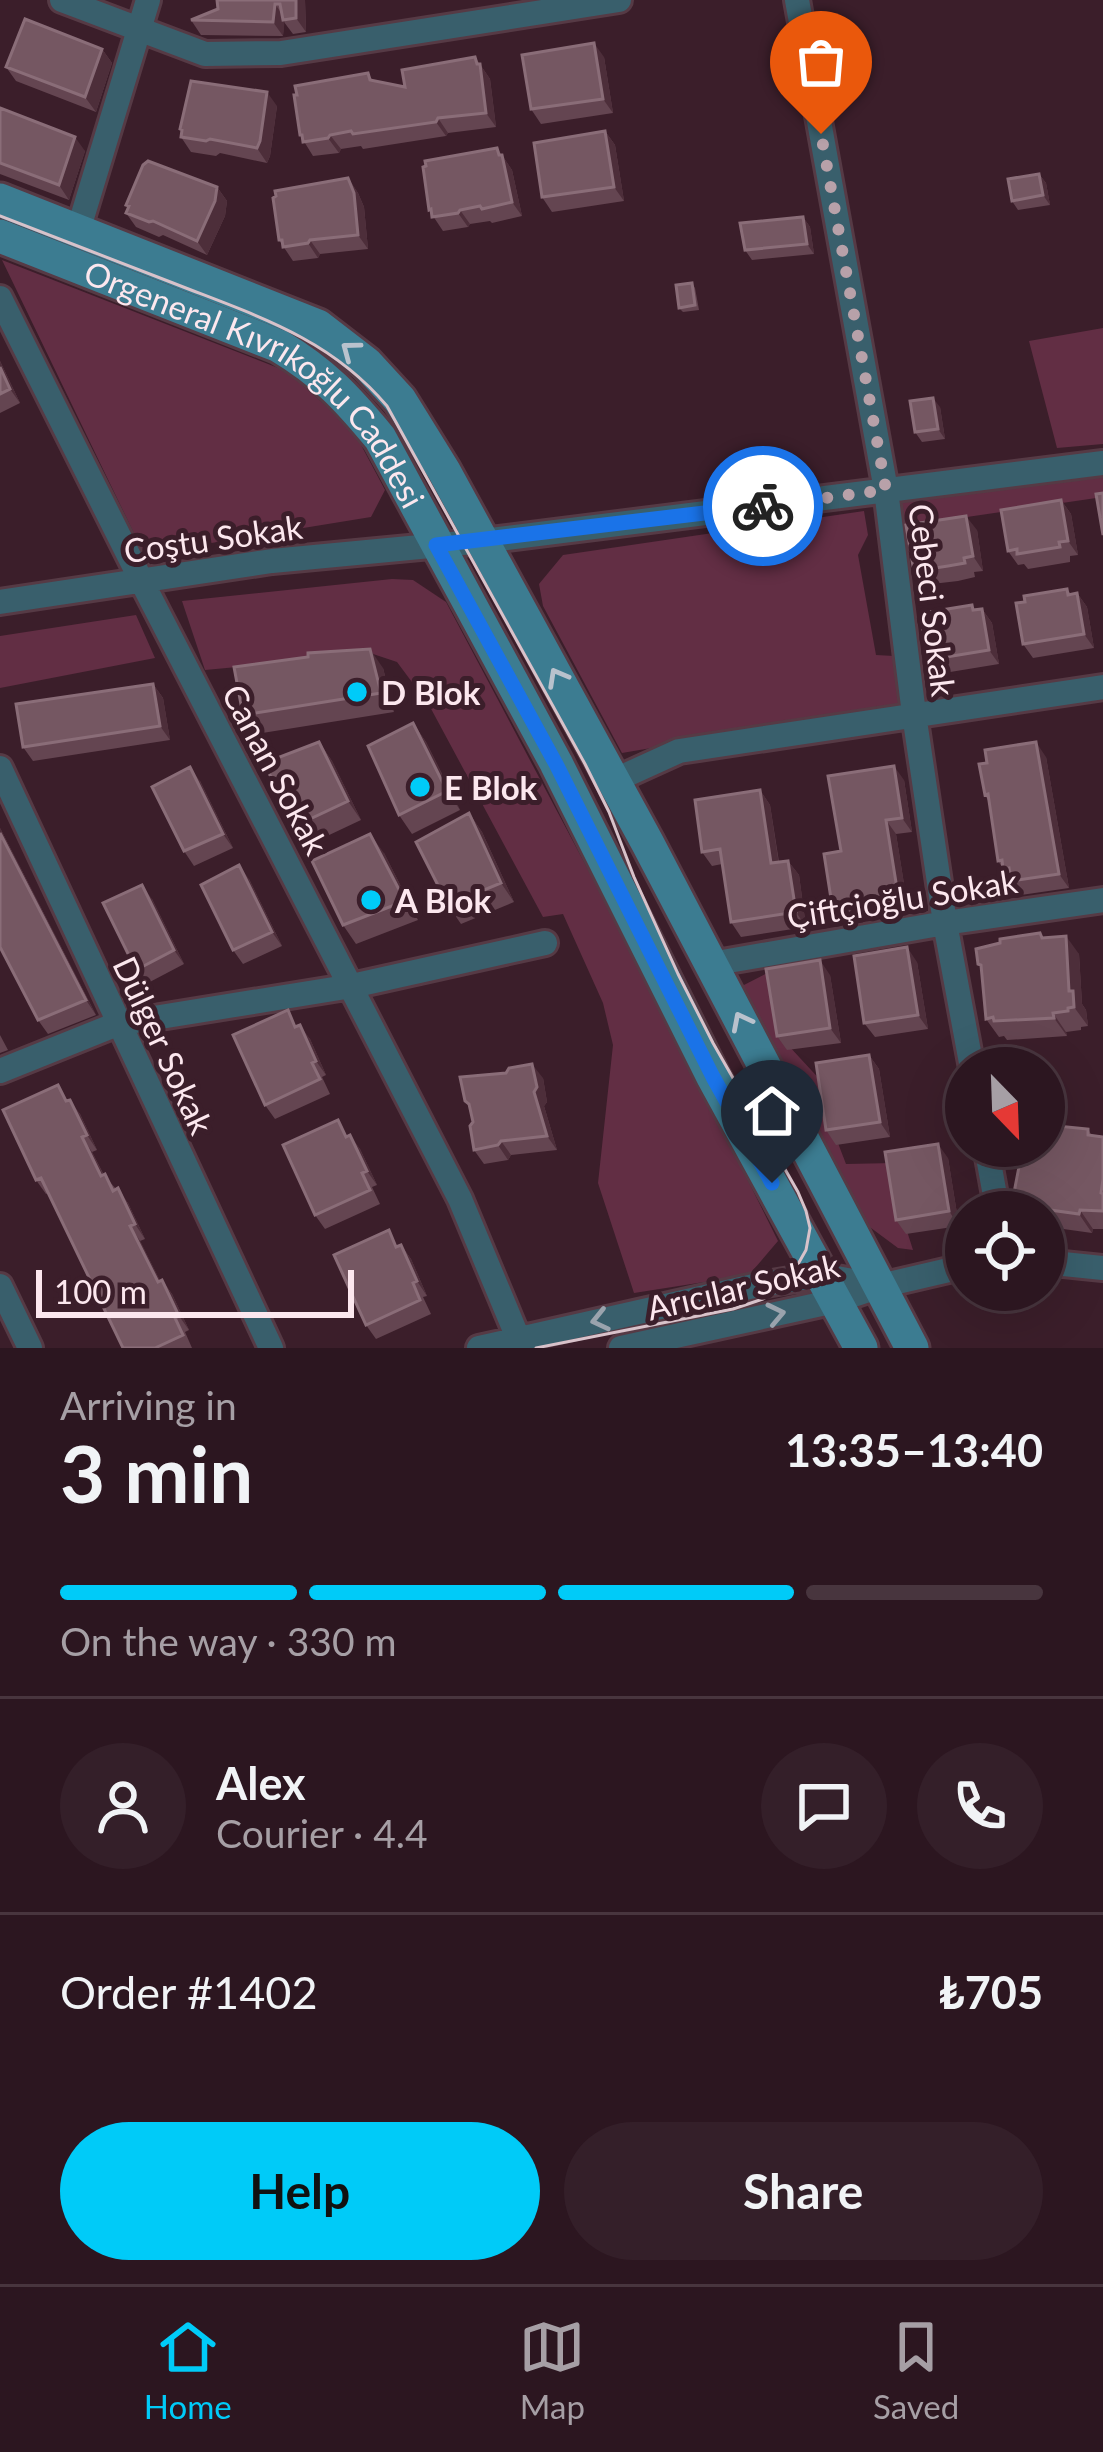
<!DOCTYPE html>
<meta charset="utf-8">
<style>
:root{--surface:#2c1620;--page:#341f29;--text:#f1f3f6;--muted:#a69fa5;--line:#48353e;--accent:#00cbf8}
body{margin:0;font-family:Lato,sans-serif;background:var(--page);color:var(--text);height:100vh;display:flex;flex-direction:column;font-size:45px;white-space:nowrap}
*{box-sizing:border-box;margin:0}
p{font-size:39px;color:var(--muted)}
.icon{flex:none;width:66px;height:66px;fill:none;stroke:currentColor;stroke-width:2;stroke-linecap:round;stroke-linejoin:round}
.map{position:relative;height:1348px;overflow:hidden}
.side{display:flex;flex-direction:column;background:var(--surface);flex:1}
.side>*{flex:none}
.needle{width:78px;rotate:157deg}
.buttons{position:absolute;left:945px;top:1047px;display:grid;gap:24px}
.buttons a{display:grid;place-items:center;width:120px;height:120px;border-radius:50%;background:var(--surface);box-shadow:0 12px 48px #0002,0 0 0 3px var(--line);font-size:60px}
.scale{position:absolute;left:36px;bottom:30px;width:318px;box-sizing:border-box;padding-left:12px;border:6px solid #fce7ee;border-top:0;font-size:33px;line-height:42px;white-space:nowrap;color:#fce7ee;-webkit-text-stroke:9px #3b1e2a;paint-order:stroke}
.pin{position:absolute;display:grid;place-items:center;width:102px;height:102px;color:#fff;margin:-123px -51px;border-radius:50% 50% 50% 0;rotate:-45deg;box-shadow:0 0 12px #0007}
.pin .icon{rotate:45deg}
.courier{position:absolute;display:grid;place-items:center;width:120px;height:120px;margin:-60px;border:9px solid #1a73e8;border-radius:50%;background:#fff;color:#222;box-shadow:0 3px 15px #0007}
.head em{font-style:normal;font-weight:700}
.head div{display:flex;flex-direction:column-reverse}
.head{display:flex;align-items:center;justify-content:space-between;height:204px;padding:0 60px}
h1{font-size:78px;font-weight:700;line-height:90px}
.bar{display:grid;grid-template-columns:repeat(4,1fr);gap:18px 12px;align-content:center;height:144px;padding:0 60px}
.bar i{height:15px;border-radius:9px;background:var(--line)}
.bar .current{background:var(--accent)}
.bar p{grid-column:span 4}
.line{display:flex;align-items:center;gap:30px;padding:0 60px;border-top:3px solid var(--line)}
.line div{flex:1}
.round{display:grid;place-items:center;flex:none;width:126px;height:126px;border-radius:63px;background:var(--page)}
.primary-button{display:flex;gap:24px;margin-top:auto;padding:24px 60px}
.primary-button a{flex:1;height:138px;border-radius:72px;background:var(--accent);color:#111;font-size:48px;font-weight:700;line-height:138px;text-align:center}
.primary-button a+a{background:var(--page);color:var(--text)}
.dock{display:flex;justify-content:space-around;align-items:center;height:168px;border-top:3px solid var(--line);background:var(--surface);font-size:33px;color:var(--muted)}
.dock a{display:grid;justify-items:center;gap:6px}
.dock .current{color:var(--accent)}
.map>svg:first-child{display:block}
.green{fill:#622e44}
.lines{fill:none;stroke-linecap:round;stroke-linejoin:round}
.street-casing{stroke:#563a45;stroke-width:30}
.secondary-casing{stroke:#563a45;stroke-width:39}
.street{stroke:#395f6c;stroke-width:24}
.secondary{stroke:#3c7c91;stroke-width:33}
.tram{stroke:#d8c2ca;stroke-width:3}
.wall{fill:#644551}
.shaded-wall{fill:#4d2e3a}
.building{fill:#755762;stroke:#8a6d78;stroke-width:3}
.oneway{stroke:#b9c2cd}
.oneway2{stroke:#9aa3ad}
.done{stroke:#b8a1a9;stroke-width:12;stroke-dasharray:0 21.6}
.route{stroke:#1a73e8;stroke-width:15}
.poi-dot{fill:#00cbf8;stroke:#3b1e2a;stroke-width:4.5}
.labels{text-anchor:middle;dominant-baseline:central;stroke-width:10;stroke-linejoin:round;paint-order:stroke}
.street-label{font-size:33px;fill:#fce7ee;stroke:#3b1e2a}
.poi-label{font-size:33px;font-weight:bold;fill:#fce7ee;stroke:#3b1e2a;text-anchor:start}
</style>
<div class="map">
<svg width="1103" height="1348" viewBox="0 0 1103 1348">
<rect width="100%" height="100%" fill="#3b1e2a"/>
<!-- green -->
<path class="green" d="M2 260 286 371 352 428 385 490 371 517 144 554Z
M1103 328V444L1057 448 1029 341Z
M1103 477V497L899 527V502Z
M864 511 868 535 858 555 876 655 894 656 904 705 622 753 543 606 539 584 563 555Z
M392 579 413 580 446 602 670 1024 778 1241 749 1275 634 1293 598 1183 613 1045 603 1003 563 914 543 917 429 705 397 662 373 654 205 670 182 601Z
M136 615 155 658 0 688V636Z
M779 967 788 1045 824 1084 836 1138 846 1164 895 1163V1193L913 1250 898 1248 867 1225 742 986Z"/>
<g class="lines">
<defs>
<path id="street" d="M62 0 205 54 281 53 619 0
M797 0 886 490 914 714 945 923 972 1068
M78 231 148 0
M0 298 142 582 460 1199 518 1338
M0 602 272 561 483 541 1103 463
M0 768 271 1348
M613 781 679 751 1103 687
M711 964 945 923 1103 900
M0 1071 117 1024 352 986 545 943
M986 1146 998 1212
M1044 1262 1103 1268
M0 1286 30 1348
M479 1348 754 1286 820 1275 880 1286
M621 1348 835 1301 880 1286 966 1266"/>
<g id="secondary">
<path d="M0 200 318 326 366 363 400 400 444 471 647 842 912 1348"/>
<path id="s1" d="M0 236 279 346C324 373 347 398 380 438L556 763 713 1077 861 1348"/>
</g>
</defs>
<!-- street casing -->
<use href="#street" class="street-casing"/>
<!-- secondary casing -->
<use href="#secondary" class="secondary-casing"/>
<!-- street -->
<use href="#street" class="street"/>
<!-- secondary -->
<use href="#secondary" class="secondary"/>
<!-- tram -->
<path class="tram" d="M0 216C58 238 115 261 173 283 254 315 329 337 387 406L585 764 609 812 634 877 678 974 713 1043 798 1192 806 1211 810 1228 806 1250 789 1280 782 1288 763 1299 733 1309 536 1348"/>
</g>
<!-- wall -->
<path class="wall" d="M217 0H305L306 32 293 34 284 22 283 36 201 35 191 20 218 9Z
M102 49 112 63 96 112 16 81 6 67Z
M475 57 490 79 496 127 448 133 446 136 363 149 361 146 341 149 339 153 313 156 300 135 368 73 373 81 405 87Z
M604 57 613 113 541 124 531 109Z
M277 106 270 156 267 163 220 153 216 156 191 152 181 137 182 132 180 129Z
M0 108 85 151 69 200 0 174Z
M605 131 615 145 624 201 552 212 542 197Z
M497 148 512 170 522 216 492 223 490 221 470 224 468 227 443 231 429 210Z
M1039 174 1046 183 1050 205 1018 210 1012 201Z
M348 178 358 193 364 207 368 249 320 254 318 258 293 261 279 240Z
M217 187 227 201 225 216 207 255 163 235 159 237 136 227 126 213 128 207 126 205Z
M803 217 810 227 814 254 752 260 745 250Z
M692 283 695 288 699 310 683 312 679 308Z
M0 361 20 403 0 413Z
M940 407 945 439 922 442 915 432Z
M1061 500 1071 514 1078 555 1070 556V562L1028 569 1024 564 1018 565 1008 551Z
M977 530 983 571 974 572 975 577 958 581 932 584 929 580 923 581 913 566Z
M1067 589 1071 594 1077 593 1087 607 1094 648 1033 658 1023 644Z
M982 609 992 623 999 664 938 674 928 660 975 610Z
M383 668 394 712 256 734 243 715Z
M153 684 163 698 170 740 33 761 23 747Z
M413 723 426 742 460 810 412 834 399 815Z
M319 742 332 761 361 820 308 845 295 826Z
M1046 757 1069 888 1021 895 998 861 989 802 985 795Z
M904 780 912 832 896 834 908 909 843 919 832 905 841 851Z
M200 781 233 848 194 866 184 851Z
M760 790 770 805 779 862 788 861 799 875 806 927 741 937 731 922 722 864 712 866 702 852Z
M469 813 482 832 514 902 461 924 448 905Z
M0 828 96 1015 48 1034 38 1020 0 947Z
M384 853 418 920 356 944 343 925Z
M249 879 282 946 243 964 233 950Z
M152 899 184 964 146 984 136 970Z
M1043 938 1079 954 1082 1004 1086 1010 1088 1026 1081 1027V1030L1066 1032 1067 1036 1007 1040 1004 1036 999 1037 986 1019 982 969 978 964Z
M917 962 928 1029 875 1037 864 1023Z
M830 975 841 1043 787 1050 777 1036Z
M298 1025 310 1039 326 1075 322 1077 330 1094 275 1119 265 1105Z
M0 1035 8 1050 0 1053Z
M869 1055 879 1069 890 1137 836 1145 826 1130Z
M543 1078 547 1102 544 1106 557 1150 511 1155 508 1160 484 1164 474 1150 473 1122 470 1108 465 1101Z
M68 1100 80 1114 97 1150 92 1152 104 1175 128 1203 145 1239 140 1241 160 1281 162 1280 172 1294 189 1330 185 1332 192 1348H123L48 1193 46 1194 36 1180Z
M1088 1129 1092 1136 1103 1137V1229H1093L1092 1233 1049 1227 1044 1222V1212H1023L1013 1198Z
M349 1135 360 1149 377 1185 372 1187 380 1204 325 1229 315 1215Z
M948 1158 959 1226 906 1234 896 1220Z
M401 1245 411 1259 427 1296 423 1297 431 1314 376 1339 366 1325Z"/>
<!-- shaded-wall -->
<path class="shaded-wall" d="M296 0H305L306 32 296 18Z
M275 4 285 18 283 36 273 22Z
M594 43 604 57 613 113 603 99Z
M102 49 112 63 96 112 85 97Z
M475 57 490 79 496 127 486 113Z
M267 92 277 106 270 156 267 163 257 148Z
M438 118 448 133 446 136 436 122Z
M605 131 615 145 624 201 614 187Z
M330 135 341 149 339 153 328 138Z
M75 137 85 151 69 200 59 185Z
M497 148 512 170 522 216 512 202Z
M1039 174 1046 183 1050 205 1043 195Z
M348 178 358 193 364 207 368 249 358 235Z
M217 187 227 201 225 216 207 255 197 241Z
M460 210 470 224 468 227 458 213Z
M803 217 810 227 814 254 807 244Z
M310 240 320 254 318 258 308 243Z
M0 361 20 403 10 389 0 367Z
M933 398 940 407 945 439 938 429Z
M1061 500 1071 514 1078 555 1068 541Z
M966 516 977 530 983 571 973 556Z
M1077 593 1087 607 1094 648 1084 634Z
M982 609 992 623 999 664 989 650Z
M370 649 383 668 394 712 381 693Z
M153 684 163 698 170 740 160 726Z
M413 723 426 742 460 810 447 791Z
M319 742 332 761 361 820 348 801Z
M1036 742 1046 757 1069 888 1059 874Z
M894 766 904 780 912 832 902 818Z
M190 767 200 781 233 848 223 834Z
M760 790 770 805 781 878 771 863Z
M469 813 482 832 514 902 501 883Z
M886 820 896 834 908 909 898 895Z
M0 828 96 1015 86 1000 0 833Z
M370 834 384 853 418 920 405 901Z
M788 861 799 875 806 927 796 912Z
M239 865 249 879 282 946 272 932Z
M142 885 152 899 184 964 174 950Z
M1066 936 1079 954 1082 1004 1086 1010 1088 1026 1074 1007 1069 991Z
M907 947 917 962 928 1029 918 1015Z
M820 960 830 975 841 1043 830 1028Z
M1053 1013 1066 1032 1067 1036 1054 1018Z
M300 1025 310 1039 326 1075 316 1061Z
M869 1055 879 1069 890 1137 880 1122Z
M532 1064 543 1078 547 1102 544 1106 557 1150 547 1136 534 1092Z
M70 1100 80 1114 97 1150 87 1135Z
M350 1135 360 1149 377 1185 367 1171Z
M82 1137 92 1152 111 1190 101 1176Z
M501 1141 511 1155 508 1160 498 1145Z
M938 1144 948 1158 959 1226 949 1211Z
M118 1188 128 1203 145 1239 135 1224Z
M1080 1210 1093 1229 1092 1233 1079 1214Z
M130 1226 140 1241 168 1296 158 1282Z
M401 1245 411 1259 427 1296 417 1281Z
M162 1280 172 1294 189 1330 179 1316Z"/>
<!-- building -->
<path class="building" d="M217 0H296V18L283 20 280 4H275L273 22 191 20 218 9Z
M25 19 102 49 85 97 6 67Z
M594 43 603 99 531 109 522 55Z
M475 57 477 64H480L486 113 438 118 436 122 353 134 351 131 330 135 328 138 303 142 302 135H300L294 95H297L295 86 368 73 370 80 405 87 402 70Z
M191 81 267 92 260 141 257 148 210 139 206 141 181 137 182 130 180 129Z
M0 108 75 137 59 185 0 163Z
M605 131 614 187 542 197 534 143Z
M497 148 499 155H502L512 202 482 209 480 206 460 210 458 213 432 217 431 209 429 210 423 167 426 166 425 161Z
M148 161 217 187 215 201 197 241 153 221 149 222 126 213 129 206 126 205 143 165Z
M1039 174 1043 195 1012 201 1008 179Z
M348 178 354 193 358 235 310 240 308 243 283 247 282 240H279L273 198 276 196 275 191Z
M803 217 807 244 745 250 740 223Z
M692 283 695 305 679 308 676 285Z
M0 367 10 389 0 394Z
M933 398 938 429 915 432 910 401Z
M1103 493V535L1096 494Z
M1061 500 1068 541 1059 542 1060 547 1017 554V549L1008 551 1001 510Z
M966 516 973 556 964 558 965 563 948 566 922 570V565L913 566 906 525Z
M1067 589 1068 595 1077 593 1084 634 1023 644 1016 603 1025 602 1024 596Z
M972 605 973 610 982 609 989 650 928 660 921 619 930 617 929 612Z
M370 649 381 693 243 715 234 667 308 657V653Z
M153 684 160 726 23 747 16 704Z
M413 723 447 791 399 815 368 746Z
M319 742 348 801 295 826 264 763Z
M1036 742 1059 874 1011 881 1009 868 1003 869 1002 860 998 861 988 794 985 795 979 764 987 763 985 750Z
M894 766 902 818 886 820 898 895 832 905 824 854 841 851 828 776Z
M190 767 223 834 184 851 152 787Z
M760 790 771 863 788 861 796 912 731 922 720 849 702 852 695 800Z
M469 813 501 883 448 905 416 842Z
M0 833 86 1000 38 1020 0 947Z
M370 834 405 901 343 925 312 861Z
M239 865 272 932 233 950 201 885Z
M142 885 174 950 136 970 103 903Z
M1040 933 1042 938 1066 936 1069 991H1073L1074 1007 1068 1008V1011L1053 1013 1054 1018 994 1021 993 1017 986 1019 981 965 978 964 976 949 1000 943V939Z
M907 947 918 1015 864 1023 854 956Z
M820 960 830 1028 777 1036 766 969Z
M288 1010 295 1027 300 1025 316 1061 312 1063 320 1079 265 1105 233 1035Z
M869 1055 880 1122 826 1130 816 1063Z
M532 1064 537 1087 534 1092 547 1136 501 1141 498 1145 474 1150 470 1126 473 1122 469 1104 465 1101 460 1077 506 1073 509 1068Z
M58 1085 66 1101 70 1100 87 1135 82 1137 101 1176 105 1174 113 1191 118 1188 135 1224 130 1226 158 1282 162 1280 179 1316 175 1318 183 1335 155 1348H123L41 1178 36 1180 3 1110Z
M338 1120 346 1137 350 1135 367 1171 362 1173 370 1190 315 1215 283 1145Z
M1047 1125 1088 1129V1135L1103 1137V1179L1101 1193 1103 1194V1211L1080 1210 1079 1214 1036 1208 1033 1204 1020 1203V1198H1013L1023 1146H1044V1128H1047Z
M938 1144 949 1211 896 1220 885 1152Z
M389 1230 396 1247 401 1245 417 1281 413 1283 420 1300 366 1325 334 1255Z"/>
<!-- one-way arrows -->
<defs><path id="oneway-chevron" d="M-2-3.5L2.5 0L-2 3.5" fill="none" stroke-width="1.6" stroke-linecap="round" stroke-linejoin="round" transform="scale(3)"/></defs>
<g class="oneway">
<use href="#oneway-chevron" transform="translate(350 350) rotate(-143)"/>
<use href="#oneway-chevron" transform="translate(557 677) rotate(-119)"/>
<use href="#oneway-chevron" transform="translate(741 1021) rotate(-117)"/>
</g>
<g class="oneway2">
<use href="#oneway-chevron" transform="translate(776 1314) rotate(-12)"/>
<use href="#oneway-chevron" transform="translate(600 1320) rotate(167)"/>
</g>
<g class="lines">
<!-- done -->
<path class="done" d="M763 506 886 490 821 134"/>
<!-- route -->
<path class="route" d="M763 506 436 545 556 764 713 1077 772 1183"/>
</g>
<!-- markers -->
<g class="poi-dot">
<circle cx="357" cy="692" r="12"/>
<circle cx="420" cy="787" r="12"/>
<circle cx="371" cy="900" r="12"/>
</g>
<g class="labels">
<!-- street labels -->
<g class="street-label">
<text stroke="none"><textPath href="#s1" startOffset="303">Orgeneral Kıvrıkoğlu Caddesi</textPath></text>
<text transform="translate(213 538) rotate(-8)">Coştu Sokak</text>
<text transform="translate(933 600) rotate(83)">Cebeci Sokak</text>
<text transform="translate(276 769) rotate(62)">Canan Sokak</text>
<text transform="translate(902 898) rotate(-9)">Çiftçioğlu Sokak</text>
<text transform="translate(164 1045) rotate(65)">Dülger Sokak</text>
<text transform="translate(743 1286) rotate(-13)">Arıcılar Sokak</text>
</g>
<!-- poi labels -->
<g class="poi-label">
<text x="381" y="692">D Blok</text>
<text x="444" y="787">E Blok</text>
<text x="395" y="900">A Blok</text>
</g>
</g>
</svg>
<div class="buttons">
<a><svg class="needle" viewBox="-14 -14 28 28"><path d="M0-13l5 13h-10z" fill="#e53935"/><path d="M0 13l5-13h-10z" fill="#a69fa5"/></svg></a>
<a><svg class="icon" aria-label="locate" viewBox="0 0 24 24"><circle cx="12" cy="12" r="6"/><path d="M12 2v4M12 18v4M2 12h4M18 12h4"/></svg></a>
</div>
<div class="scale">100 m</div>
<div class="pin" style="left:821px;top:134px;background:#ea580c"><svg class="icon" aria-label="bag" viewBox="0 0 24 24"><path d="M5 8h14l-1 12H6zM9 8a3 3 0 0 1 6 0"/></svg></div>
<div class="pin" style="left:772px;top:1183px;background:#1f2937"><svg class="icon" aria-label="home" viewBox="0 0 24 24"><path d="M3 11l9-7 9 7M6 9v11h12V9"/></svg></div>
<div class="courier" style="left:763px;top:506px"><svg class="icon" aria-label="bike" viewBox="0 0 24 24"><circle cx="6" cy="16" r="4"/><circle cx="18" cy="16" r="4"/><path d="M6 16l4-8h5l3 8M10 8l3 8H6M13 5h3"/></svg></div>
</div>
<section class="side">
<div class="head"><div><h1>3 min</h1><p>Arriving in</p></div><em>13:35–13:40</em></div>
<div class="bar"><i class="current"></i><i class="current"></i><i class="current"></i><i></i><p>On the way · 330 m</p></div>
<div class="line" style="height:216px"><a class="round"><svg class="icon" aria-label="person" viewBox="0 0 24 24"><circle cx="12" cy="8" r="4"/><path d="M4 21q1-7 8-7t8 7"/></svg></a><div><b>Alex</b><p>Courier · 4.4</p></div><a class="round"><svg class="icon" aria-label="chat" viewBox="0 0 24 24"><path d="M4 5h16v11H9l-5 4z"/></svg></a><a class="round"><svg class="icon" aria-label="phone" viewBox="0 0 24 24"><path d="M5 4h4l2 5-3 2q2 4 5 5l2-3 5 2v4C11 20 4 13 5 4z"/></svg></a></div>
<div class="line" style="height:156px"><div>Order #1402</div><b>₺705</b></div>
<div class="primary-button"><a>Help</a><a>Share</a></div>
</section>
<nav class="dock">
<a class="current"><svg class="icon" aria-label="home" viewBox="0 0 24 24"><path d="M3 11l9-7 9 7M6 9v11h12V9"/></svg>Home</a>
<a><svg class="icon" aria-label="map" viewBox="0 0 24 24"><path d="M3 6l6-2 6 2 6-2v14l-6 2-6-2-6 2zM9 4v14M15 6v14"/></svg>Map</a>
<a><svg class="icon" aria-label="saved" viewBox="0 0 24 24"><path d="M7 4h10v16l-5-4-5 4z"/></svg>Saved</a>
</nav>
